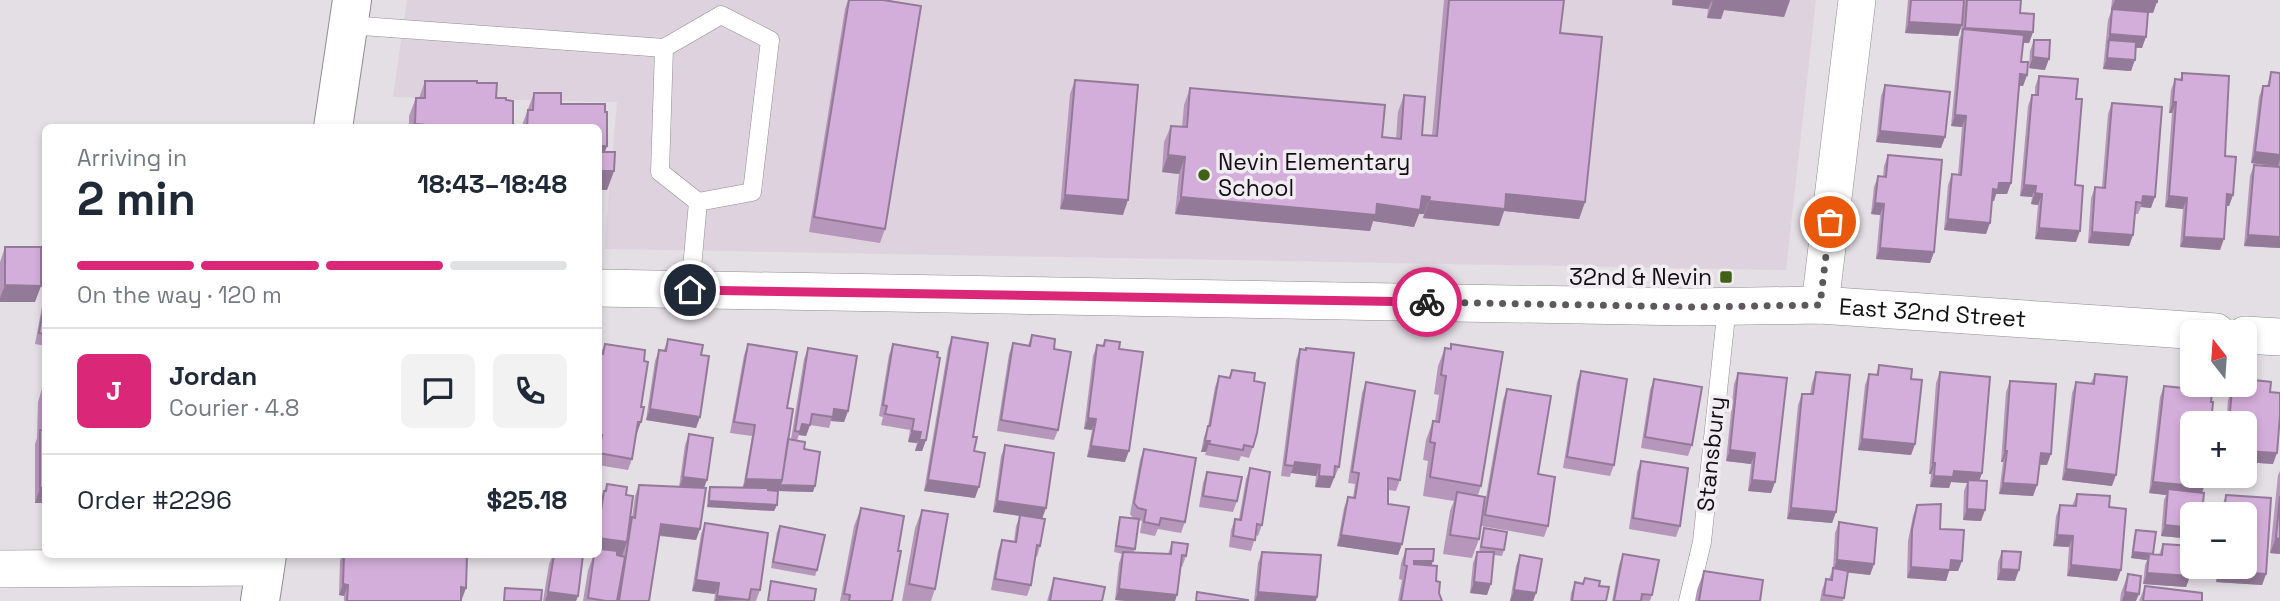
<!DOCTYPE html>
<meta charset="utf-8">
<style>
:root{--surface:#fff;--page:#f2f2f3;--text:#1f2937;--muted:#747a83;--line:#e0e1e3;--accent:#db2777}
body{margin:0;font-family:"Space Grotesk",sans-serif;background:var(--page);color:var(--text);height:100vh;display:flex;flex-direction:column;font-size:26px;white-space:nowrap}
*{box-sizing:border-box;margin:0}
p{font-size:23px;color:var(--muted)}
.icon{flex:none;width:38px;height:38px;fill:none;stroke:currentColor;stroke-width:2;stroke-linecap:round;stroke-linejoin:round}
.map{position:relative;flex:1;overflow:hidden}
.details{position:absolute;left:42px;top:124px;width:560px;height:434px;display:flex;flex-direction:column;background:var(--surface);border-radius:10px;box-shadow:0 4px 10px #0003}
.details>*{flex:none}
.needle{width:46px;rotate:343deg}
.tools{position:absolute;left:2180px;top:320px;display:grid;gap:14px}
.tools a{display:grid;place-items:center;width:77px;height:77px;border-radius:10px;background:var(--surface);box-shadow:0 4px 10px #0003;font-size:35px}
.pin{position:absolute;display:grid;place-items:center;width:60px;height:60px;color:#fff;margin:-30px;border:4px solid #fff;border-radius:50%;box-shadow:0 2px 7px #0007}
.courier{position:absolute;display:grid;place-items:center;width:70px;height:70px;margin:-35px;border:5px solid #db2777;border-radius:50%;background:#fff;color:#222;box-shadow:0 2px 9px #0007}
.summary em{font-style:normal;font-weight:700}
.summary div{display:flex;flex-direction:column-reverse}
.summary{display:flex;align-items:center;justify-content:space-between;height:119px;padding:0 35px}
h1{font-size:46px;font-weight:700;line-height:52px}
.bar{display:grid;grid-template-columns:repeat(4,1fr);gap:10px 7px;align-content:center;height:84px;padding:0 35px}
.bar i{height:9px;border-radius:5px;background:var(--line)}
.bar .on{background:var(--accent)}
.bar p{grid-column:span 4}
.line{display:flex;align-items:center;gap:18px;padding:0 35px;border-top:2px solid var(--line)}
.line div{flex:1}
.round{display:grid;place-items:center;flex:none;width:74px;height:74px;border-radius:10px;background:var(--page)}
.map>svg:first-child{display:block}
.built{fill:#ded2df}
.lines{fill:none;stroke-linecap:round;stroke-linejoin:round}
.lane-casing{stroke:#928c92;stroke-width:19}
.street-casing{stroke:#928c92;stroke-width:38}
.secondary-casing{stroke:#928c92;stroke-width:40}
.lane{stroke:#fff;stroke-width:18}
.street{stroke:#fff;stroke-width:37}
.secondary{stroke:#fff;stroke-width:38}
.wall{fill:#b696bb}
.shaded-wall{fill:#947a99}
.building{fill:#d4aeda;stroke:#947a99;stroke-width:2}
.done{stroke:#5c585c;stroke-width:7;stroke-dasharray:0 12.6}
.route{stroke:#db2777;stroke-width:9}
.poi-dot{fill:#416117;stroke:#f1ebf2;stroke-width:2.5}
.labels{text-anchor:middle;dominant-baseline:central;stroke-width:7;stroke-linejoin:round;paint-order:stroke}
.poi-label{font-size:23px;fill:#121012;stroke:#f1ebf2;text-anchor:start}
.street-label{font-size:23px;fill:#121012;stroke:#f1ebf2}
</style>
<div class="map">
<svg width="2280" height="601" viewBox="0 0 2280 601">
<rect width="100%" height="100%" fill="#e4dee5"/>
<!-- built -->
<path class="built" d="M407 0H1816L1786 270 604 249 617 102 393 97Z"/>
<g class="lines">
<defs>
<path id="lane" d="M348 25 664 48 721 15 770 40 752 192 698 202 660 172 664 48
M690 290 698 202
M1688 601 1702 542 1727 306"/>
<g id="street">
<path id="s1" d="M598 288 1690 307 1820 305 2216 332"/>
<path d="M1820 305 1857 0"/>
<path d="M2245 335 2280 337"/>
<path d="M0 569 265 567"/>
</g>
<path id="secondary" d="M333 128 352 0
M260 601 267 555"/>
</defs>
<!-- lane casing -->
<use href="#lane" class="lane-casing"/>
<!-- street casing -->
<use href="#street" class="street-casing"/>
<!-- secondary casing -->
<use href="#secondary" class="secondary-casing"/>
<!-- lane -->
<use href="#lane" class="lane"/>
<!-- street -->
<use href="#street" class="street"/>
<!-- secondary -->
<use href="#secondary" class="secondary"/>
</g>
<!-- wall -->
<path class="wall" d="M848 0H883L885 229 880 243 809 232 845 9Z
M1444 0H1564L1560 33 1585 202 1579 219 1504 211 1499 226 1423 218 1424 214H1419L1414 227 1373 221 1370 231 1175 214 1179 174 1162 172 1164 142 1171 126 1182 127 1184 105 1190 88 1382 137 1396 139 1398 112 1404 95 1422 135 1432 136Z
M1672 0H1790L1784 17 1724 10 1721 19 1707 18 1708 9 1672 5Z
M1908 0H1964V4L1965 0H2021L2020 13 2033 32 2029 43H2023L2021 62 2027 75 2023 86H2019L2011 183 2007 194H1996L1994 201 1992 200 1986 234 1944 230 1948 185 1952 174 1958 175 1962 127 1951 126 1959 40 1961 34 1962 17 1958 36 1905 33Z
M2112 0H2157L2153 13H2148L2142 48H2136L2131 71 2103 69 2108 20 2112 9H2118H2111Z
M2034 40 2045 70 2029 68 2030 51Z
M2271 72 2280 73V248L2244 246 2250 176 2254 165 2278 167 2251 163 2259 97 2263 86H2267Z
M2182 73 2225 156 2233 195 2229 206H2226L2220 250 2180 247 2183 209 2165 207 2172 113H2169L2171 90 2175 79 2180 80Z
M2039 76 2076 99 2075 185 2076 242 2035 239 2038 205 2031 204 2032 197 2020 196 2028 106 2032 95H2035V87Z
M1075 80 1123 215 1060 209 1070 94Z
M425 81 477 83 496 98 506 100 512 128H409V116L416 98H419Z
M1885 85 1945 137 1941 148 1876 142 1881 96Z
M534 93H561V104H605V112H607V146L604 152H615L614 171 607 190H598V128H521Z
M2112 103 2151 208 2141 207 2138 214H2135L2133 235 2129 246 2088 243 2091 198 2095 187H2102L2108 114Z
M1888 155 1934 252 1930 263 1876 259 1880 215 1871 214 1874 187 1878 176 1883 177 1884 166Z
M5 247 35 302H0V262Z
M46 293V346L35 344 43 301Z
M1032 335 1054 349 1058 430 1054 440 997 431 1009 354 1013 343 1028 345Z
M952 337 973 437 975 498 924 491 948 348Z
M668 339 701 355 700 417 696 428 646 420 655 361 659 350H664Z
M1105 340 1119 349 1125 462 1087 457 1092 430 1084 429 1093 356 1097 345 1102 346Z
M605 344 644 361 637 433H636L632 459 628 470 598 465V355L599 353H601Z
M748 344 788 439H791L804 359 808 348 848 411 844 422 831 421 829 428 810 425 806 436 799 435 797 440 804 449 813 492 778 491 777 505 774 511 707 507 708 493 710 487H743L752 436 730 433 744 355Z
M893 344 926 440 922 451H915L917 443 908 442 910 430 881 425 883 417 879 416 889 355Z
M1451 344 1481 486 1478 495 1479 539 1472 558 1443 554 1450 511 1454 501 1423 496 1428 461 1423 460 1426 440 1433 421H1435L1439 395 1434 394 1438 366 1445 348H1450Z
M1300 349 1339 467 1330 488 1315 487 1316 476 1291 473 1290 477 1281 476 1296 360Z
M1879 365 1915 444 1911 455 1858 450 1865 385 1869 374 1876 375Z
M1232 370 1254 381 1253 447 1249 458 1241 456 1239 461 1205 455 1206 452H1201L1204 437 1208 426 1215 387 1219 376 1229 377Z
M1581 371 1614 465 1610 476 1563 468 1577 382Z
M1816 372 1836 512 1832 523 1787 519 1798 405 1802 394H1810L1812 383Z
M1940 372 1982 473 1979 481 1985 510 1981 521 1963 520 1964 491 1967 483 1951 482 1949 488 1930 487 1931 474H1929L1936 383Z
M1738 373 1775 482 1771 493 1748 491 1751 464 1726 461 1734 384Z
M2095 374 2112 486 2062 480 2072 393 2076 382 2091 383Z
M46 375V503H35V444L37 438 38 402Z
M1654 379 1692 445 1688 456 1641 448 1650 390Z
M2010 381 2047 465H2040L2037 485 2033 496 1999 494 2003 462H2001L2006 392Z
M1366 382 1400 480 1396 491 1388 490V504L1402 544 1398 555 1337 546 1344 508 1348 497 1353 498 1355 484 1348 483 1362 393Z
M2243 385 2270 392 2273 464 2245 462V424H2226L2228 400 2232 389 2241 390Z
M2164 386 2204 487 2193 514V539L2161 536 2164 500 2166 495 2149 493 2160 397Z
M1507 389 1538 474 1548 526 1544 537 1481 526 1503 400Z
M689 434 704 488 700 529 696 540 659 536 649 601H583L588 570 593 557H590L591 555H598V506L607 484 626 495 629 524 632 518 635 496 639 485 679 487 685 445Z
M1005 445 1043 518 1040 546 1037 557 1036 556 1031 585 1027 596 991 590 998 551 1002 540 1014 542 1016 526 1020 516 993 512 1001 456Z
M1144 449 1185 522 1181 533 1158 529 1155 536 1140 533 1142 521 1139 520 1134 552 1168 554 1172 542 1186 556 1182 567H1181L1175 601H1126L1115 600 1119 563 1122 554 1114 552 1118 523 1120 517 1133 518 1130 514 1140 460Z
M1641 461 1680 526 1676 537 1629 529 1637 472Z
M1250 468 1262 525 1258 536 1256 535 1251 551 1229 547 1231 530 1235 519H1239L1246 479Z
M2280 471V554L2270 553 2278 475Z
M1207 472 1237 501 1233 512 1199 507 1203 483Z
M2077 494 2109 507 2117 581 2067 576 2069 547 2053 546 2056 516 2060 505 2072 506Z
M2226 495 2271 498 2266 574 2262 585 2216 582 2217 567H2245V514H2221L2222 506Z
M1917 505 1940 529 1962 561 1958 571H1949L1946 581 1907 578 1908 541 1913 516Z
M861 508 898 551 892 601H840L854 526Z
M922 510 935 589 931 601H902L915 528Z
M1839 522 1874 564 1870 575 1848 572 1843 601H1820L1822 590 1826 579H1829L1833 569 1835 533Z
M705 523 760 590 756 601H714L715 594 692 591 701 534Z
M780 526 817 570 815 576 771 568 777 532Z
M1484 528 1504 550 1502 556 1494 555 1487 595 1470 593 1473 563 1477 552H1479Z
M2136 530 2153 554 2159 555 2163 544 2190 576 2186 587 2143 584 2145 565 2147 560 2131 558 2134 536Z
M1406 549 1432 565 1439 593 1442 601H1398L1402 580 1399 579 1401 563Z
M2002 551 2015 581 1997 580 1998 562Z
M1262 552 1316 601H1254L1258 563Z
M1623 554 1652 595 1650 601H1612L1619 565Z
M342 555H467L461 601H344V596L339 595 340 561Z
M553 555H583L578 596 576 601H543L549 564Z
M1520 555 1536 593 1533 601H1510L1516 566Z
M1704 571 1760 601H1695L1697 590Z
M2128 574 2136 601H2120L2121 593Z
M1054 578 1102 601H1047Z
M1585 578 1599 586 1606 601H1570L1571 593 1575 582 1583 583Z
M2145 586 2202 601H2139Z"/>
<!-- shaded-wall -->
<path class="shaded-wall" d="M1673 0H1712L1708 9 1672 5Z
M1726 0H1790L1784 17 1724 10 1721 19 1707 18 1713 1Z
M2115 0H2137L2157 2 2153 13 2111 9Z
M1909 22 1962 25 1958 36 1905 33Z
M1965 28 2033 32 2029 43 1962 39Z
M2110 34 2146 37 2142 48 2108 46 2109 40 2106 45Z
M2033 57 2049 59 2045 70 2029 68Z
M2107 58 2135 60 2131 71 2103 69Z
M2020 74 2027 75 2023 86 2016 85Z
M2173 102H2176L2172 113H2169Z
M1955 115 1966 116 1962 127 1951 126Z
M415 124 425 125 423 128H414Z
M513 125 512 128H496V127Z
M1880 131 1945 137 1941 148 1876 142Z
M598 146H607L600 165H598Z
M2255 152 2280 155V160L2278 166 2251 163Z
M1168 155 1185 157 1179 174 1162 172Z
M598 171H614L607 190H598Z
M1999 183H2011L2007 194H1996L1994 201 1989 200 1993 189Z
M2024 185 2036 186 2032 197 2020 196Z
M2035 193 2042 194 2038 205 2031 204Z
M1506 194 1585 202 1579 219 1504 211 1499 226 1423 218 1429 201Z
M2227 194 2233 195 2229 206 2223 205Z
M1065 195 1128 200 1123 215 1060 209Z
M1422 196 1430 197 1424 214H1419L1414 227 1373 221 1370 231 1175 214 1181 197Z
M2143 196 2155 197 2151 208 2141 207Z
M2169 196 2187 198 2183 209 2165 207Z
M1875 203 1884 204 1880 215 1871 214Z
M1948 219 1990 223 1986 234 1944 230Z
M2039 228 2080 231 2076 242 2035 239Z
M2092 232 2133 235 2129 246 2088 243Z
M2248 235 2280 237V248L2244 246Z
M2184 237 2224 239 2220 250 2180 247Z
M1880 248 1934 252 1930 263 1876 259Z
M5 285 41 286 35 302H0V298Z
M650 409 700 417 696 428 646 420Z
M834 409 848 411 844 422 831 421Z
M1088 418 1096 419 1092 430 1084 429Z
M638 422H641L637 433H634Z
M802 424 810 425 806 436 799 435Z
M912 431 921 432 917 443 908 442Z
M1862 439 1915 444 1911 455 1858 450Z
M919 440H926L922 451H915Z
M1205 441H1210L1206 452H1201Z
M1091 446 1129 451 1125 462 1087 457Z
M1730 450 1755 453 1751 464 1726 461Z
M2005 451H2007L2003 462H2001Z
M2245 451 2277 453 2273 464 2245 462Z
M2041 453 2051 454 2047 465 2037 464Z
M1295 462 1320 465 1316 476 1291 473Z
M1933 463H1935L1931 474H1929Z
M2066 469 2116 475 2112 486 2062 480Z
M1954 471 1982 473 1978 484 1968 480 1967 483 1951 482 1949 488 1930 487 1934 476Z
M1319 476 1334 477 1330 488 1315 487Z
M683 477 707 480 703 491 679 488Z
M746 479 782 480 815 486 813 492 742 490Z
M928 480 979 487 975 498 924 491Z
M1752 480 1775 482 1771 493 1748 491Z
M2153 482 2204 487 2200 498 2168 489 2166 495 2149 493Z
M2003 483 2037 485 2033 496 1999 494Z
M40 488H46V503H35Z
M709 501 777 505 774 511 707 507Z
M997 501 1046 508 1042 519 993 512Z
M1791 508 1836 512 1832 523 1787 519Z
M1967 509 1985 510 1981 521 1963 520Z
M661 524 700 529 696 540 657 535Z
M2165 525 2193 528V539L2161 536Z
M1341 535 1402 544 1398 555 1337 546Z
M2057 535 2073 536 2069 547 2053 546Z
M598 538 627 542 620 561 601 549 598 558Z
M2276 538 2280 539V554L2270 553Z
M2133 552 2149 554 2147 560 2131 558Z
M1837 560 1874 564 1870 575 1833 571Z
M1951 560 1962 561 1958 571H1949L1946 581 1907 578 1911 567Z
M1414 561H1433L1428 576 1408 575Z
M2071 565 2121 570 2117 581 2067 576Z
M2001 569 2019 570 2015 581 1997 580Z
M2220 571 2266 574 2262 585 2216 582Z
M2147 573 2190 576 2186 587 2143 584Z
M696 580 719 583 715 594 692 591Z
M1474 582 1491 584 1487 595 1470 593Z
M343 584 348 585 344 596 339 595Z
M461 587 466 588 462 599 457 598Z
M1119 589 1177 595 1175 601H1126L1115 600Z
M1514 590 1536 593 1533 601H1510Z
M548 592 578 596 576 601H545Z
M1258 592 1317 597 1316 601H1255Z
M2125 592 2139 594 2136 601H2122Z
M717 596 749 600 715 601Z"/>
<!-- building -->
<path class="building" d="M849 0H883L921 6 885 229 814 217Z
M1449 0H1564L1560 33 1602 37 1585 202 1506 194 1505 209 1429 201 1430 197 1422 196 1420 210 1377 204 1376 215 1181 197 1185 157 1168 155 1171 126 1187 127 1190 88 1385 105 1382 137 1401 139 1404 95 1425 97 1422 135 1437 136Z
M1714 0H1728V2L1713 1Z
M1911 0H1964L1962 25 1909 22Z
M1967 0H2021L2020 13 2034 14 2033 32 1965 28Z
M2137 0H2157V2Z
M2112 9 2148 12 2146 37 2110 34Z
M1963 29 2024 35 2021 62H2028L2027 75 2020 74 2011 183H1999L1998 190 1993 189 1990 223 1948 219 1952 174 1961 175 1966 116 1955 115Z
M2034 40H2050L2049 59 2033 57Z
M2109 40 2136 42 2135 60 2107 58Z
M2271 72 2280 73V155L2255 152 2263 86H2269Z
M2182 73 2229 76 2225 156 2236 157 2233 195 2227 194 2224 239 2184 237 2187 198 2169 196 2176 102H2173L2175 79 2182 80Z
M2039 76 2078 79 2076 99H2082L2075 185 2083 186 2080 231 2039 228 2042 194 2035 193 2036 186 2024 185 2032 95H2038Z
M1075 80 1138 85 1128 200 1065 195Z
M425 81H477V83H497L496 98H506V100L513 101V125L496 127V128H425V125L415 124 416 98H425Z
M1885 85 1950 92 1945 137 1880 131Z
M534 93H561V104H605V112H607V146H598V128H527L528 110H533Z
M2112 103 2162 107 2155 197 2143 196 2142 203 2136 202 2133 235 2092 232 2095 187 2105 188Z
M598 152H615L614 171H598Z
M1888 155 1942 160 1934 252 1880 248 1884 204 1875 203 1878 176 1886 177Z
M2254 165 2280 167V237L2248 235Z
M5 247H41V286L5 285Z
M46 295V334L39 333Z
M1032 335 1055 339 1054 349 1071 352 1058 430 1001 420 1013 343 1030 346Z
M952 337 988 343 973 437H977L974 451 985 453 979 487 928 480Z
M668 339 703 345 701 355 709 356 700 417 650 409 659 350 666 351Z
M1105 340 1120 342 1119 349 1143 352 1129 451 1091 446 1096 419 1088 418 1097 345 1104 346Z
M605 344 645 350 644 361 648 362 641 407H644L641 422H638L632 459 599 453 602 435H598V359L599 353 603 354Z
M748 344 797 352 787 408 793 409 782 480 746 479 755 425 734 422Z
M893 344 938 352 937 357 940 358 926 440H919L921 432 912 431 914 419 885 414 887 406 883 405Z
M1451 344 1503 352 1481 486 1430 477 1435 443 1430 442 1433 421 1439 422 1446 376 1441 375 1445 348 1451 349Z
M808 348 857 356 848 411 834 409 833 417 812 414 810 425 802 424 800 432 795 431Z
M1306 348 1354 353 1339 467 1335 466 1334 477 1319 476 1320 465 1295 462 1294 466 1285 465 1300 349 1306 350Z
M1879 365 1912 369 1911 379 1922 380 1915 444 1862 439 1869 374 1878 375Z
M1232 370 1255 373 1254 381 1265 383 1257 433 1253 447 1244 445 1243 450 1209 444 1210 441H1205L1208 426H1210L1219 376 1230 378Z
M1581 371 1627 379 1614 465 1567 457Z
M1816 372 1850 375 1836 512 1791 508 1802 394H1813Z
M1940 372 1990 377 1982 473 1954 471 1953 477 1934 476 1935 463H1933Z
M1738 373 1787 378 1775 482 1752 480 1755 453 1730 450Z
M2095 374 2127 377 2116 475 2066 469 2076 382 2094 384Z
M1654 379 1702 387 1692 445 1645 437Z
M2245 379 2271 382 2270 392 2280 393V415L2277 453 2245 451V424H2229L2232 389 2244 390Z
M2010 381 2056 384 2051 454 2041 453 2037 485 2003 483 2007 451H2005Z
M1366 382 1415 391 1400 480 1388 478V504L1409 507 1402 544 1341 535 1348 497 1355 498 1359 473 1352 472Z
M2164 386 2212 391 2211 402H2213L2211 424H2193V476H2205L2204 487 2153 482Z
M43 387H46V488H40V430H43Z
M1507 389 1551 396 1538 474 1555 477 1548 526 1485 515Z
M689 434 713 438 707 480 683 477Z
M788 439 805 442 804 449 820 452 815 486 780 485 782 480Z
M1005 445 1054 453 1046 508 997 501Z
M1144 449 1196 458 1185 522 1161 518 1159 525 1144 522 1146 510 1138 508 1134 503Z
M1641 461 1688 468 1680 526 1633 518Z
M1250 468 1270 472 1262 525 1257 524 1255 540 1233 536 1235 519 1241 520Z
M1207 472 1242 477 1237 501 1203 496Z
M1968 480 1987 481 1985 510 1967 509Z
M607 484 627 487 626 495 633 496 627 542 598 538V530L604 491H606Z
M639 485 706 488 700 529 661 524 649 601H619L632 517 635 518Z
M710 487 768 488V490L778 491 777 505 709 501Z
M2168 489 2204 493 2202 514H2193V528L2165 525Z
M1457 492 1485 497 1479 539 1450 535Z
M2077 494 2110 496 2109 507 2126 509 2121 570 2071 565 2073 536 2057 535 2060 505 2076 506Z
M2226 495 2271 498 2266 574 2220 571V567H2245V514H2224Z
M2280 496V539L2276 538Z
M1941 504 1940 529 1964 530 1962 561 1951 560 1950 570 1911 567 1912 530 1917 505Z
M861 508 904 516 898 551H901L892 601H849L850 595 844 594Z
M922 510 948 514 935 589 909 584Z
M1020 515 1045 519 1040 546 1037 545 1031 585 995 579 1002 540 1016 542Z
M1120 517 1139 519 1135 549 1116 546Z
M1839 522 1877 528 1874 564 1837 560Z
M705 523 768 533 760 590 751 589 749 600 717 596 719 583 696 580Z
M780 526 825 535 817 570 773 562Z
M1484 528 1507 532 1504 550 1481 547Z
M2136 530 2156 532 2153 554 2133 552Z
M1172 542 1188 544 1186 556 1182 555 1177 595 1119 589 1123 552 1171 554Z
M2163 544 2192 546 2190 576 2147 573 2149 554 2162 555Z
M601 549 617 551V555L625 557 617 601H606L588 598 594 555H598V552H600Z
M1406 549H1434L1433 561H1414V564L1437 566 1436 581 1440 582 1439 593 1442 601H1401L1407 566 1404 565Z
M2002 551 2021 552 2019 570 2001 569Z
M1262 552 1321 555 1317 597 1258 592Z
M1477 552H1494L1491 584 1474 582Z
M1623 554 1659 560 1652 595 1642 594 1641 601H1614Z
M344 555H467L466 588 461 587V601H347L348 585 343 584Z
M554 555H583L578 596 548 592Z
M1520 555 1542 559 1536 593 1514 590Z
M1833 568 1848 571 1844 598 1824 595 1826 579 1832 580Z
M1704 571 1763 580 1760 601H1699Z
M2128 574 2141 576 2139 594 2125 592Z
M1054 578 1105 587 1102 601H1050Z
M1585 578 1600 581 1599 586 1609 587 1606 601H1572L1575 582 1583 584Z
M771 581 816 589 814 601H768Z
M2145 586 2202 593V601H2143Z
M505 588 542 590 541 601H504Z
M1197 592 1248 600V601H1196Z"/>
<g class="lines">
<!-- done -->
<path class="done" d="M1427 302 1690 307 1820 305 1830 222"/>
<!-- route -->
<path class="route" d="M690 290 1427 302"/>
</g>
<!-- markers -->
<g class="poi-dot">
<circle cx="1204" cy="175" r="7"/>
<rect x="1719" y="270" width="14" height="14" rx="3.5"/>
</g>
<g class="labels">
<!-- poi labels -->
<g class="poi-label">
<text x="1218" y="162">Nevin Elementary<tspan x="1218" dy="26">School</tspan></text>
<text x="1712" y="277" text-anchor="end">32nd &amp; Nevin</text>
</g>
<!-- street labels -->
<g class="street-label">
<text stroke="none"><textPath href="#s1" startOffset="1335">East 32nd Street</textPath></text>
<text transform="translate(1711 454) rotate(-84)">Stansbury</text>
</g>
</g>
</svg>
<div class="tools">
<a><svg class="needle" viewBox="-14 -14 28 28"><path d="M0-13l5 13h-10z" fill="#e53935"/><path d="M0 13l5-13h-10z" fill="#747a83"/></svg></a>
<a>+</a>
<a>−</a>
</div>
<div class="pin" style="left:1830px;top:222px;background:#ea580c"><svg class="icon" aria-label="bag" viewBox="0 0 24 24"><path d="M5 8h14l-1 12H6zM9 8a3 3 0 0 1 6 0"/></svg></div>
<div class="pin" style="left:690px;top:290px;background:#1f2937"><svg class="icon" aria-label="home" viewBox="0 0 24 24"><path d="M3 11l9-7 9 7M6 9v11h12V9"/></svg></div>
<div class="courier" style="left:1427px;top:302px"><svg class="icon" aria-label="bike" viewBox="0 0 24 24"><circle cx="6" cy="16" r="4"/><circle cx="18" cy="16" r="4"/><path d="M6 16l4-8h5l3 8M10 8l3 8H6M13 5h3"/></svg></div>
<section class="details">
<div class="summary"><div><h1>2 min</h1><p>Arriving in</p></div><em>18:43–18:48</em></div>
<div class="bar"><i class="on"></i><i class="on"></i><i class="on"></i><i></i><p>On the way · 120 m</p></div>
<div class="line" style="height:126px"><b class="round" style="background:var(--accent);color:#fff">J</b><div><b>Jordan</b><p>Courier · 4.8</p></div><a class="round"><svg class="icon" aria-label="chat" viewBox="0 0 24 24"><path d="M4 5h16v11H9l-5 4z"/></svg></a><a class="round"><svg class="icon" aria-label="phone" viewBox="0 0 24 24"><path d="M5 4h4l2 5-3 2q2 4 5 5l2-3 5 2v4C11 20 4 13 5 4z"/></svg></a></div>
<div class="line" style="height:91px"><div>Order #2296</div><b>$25.18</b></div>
</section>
</div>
